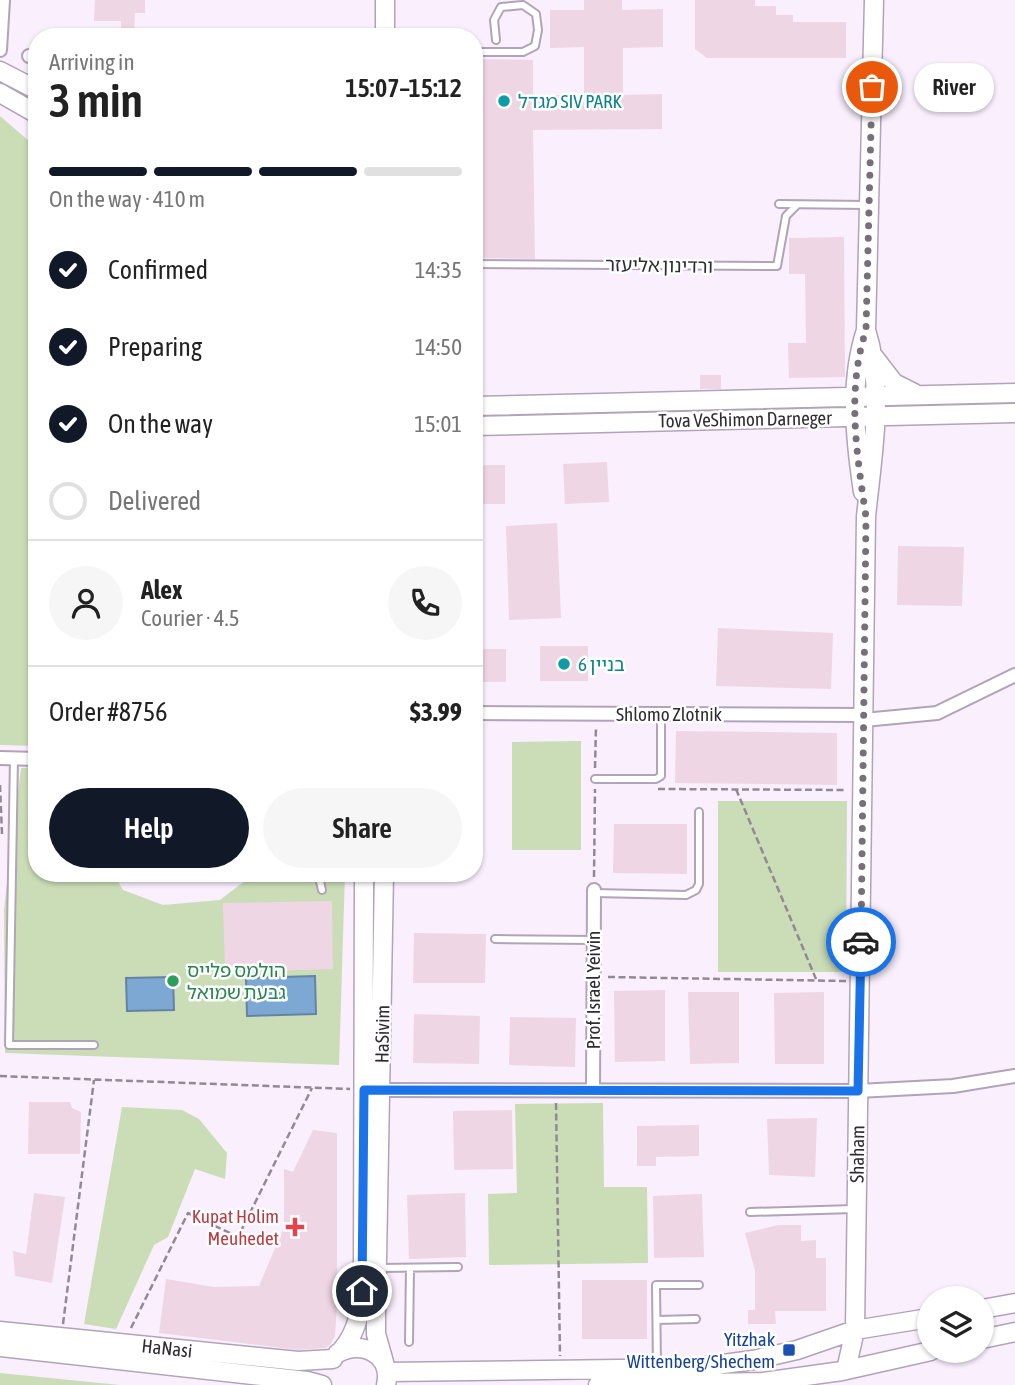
<!DOCTYPE html>
<meta charset="utf-8">
<style>
:root{--surface:#fff;--page:#f6f6f6;--text:#222;--muted:#767676;--line:#e0e0e0;--accent:#111827}
body{margin:0;font-family:"Asap Condensed","Noto Sans Hebrew",sans-serif;background:var(--page);color:var(--text);height:100vh;display:flex;flex-direction:column;font-size:26px;white-space:nowrap}
*{box-sizing:border-box;margin:0}
p{font-size:23px;color:var(--muted)}
.icon{flex:none;width:38px;height:38px;fill:none;stroke:currentColor;stroke-width:2;stroke-linecap:round;stroke-linejoin:round}
.map{position:relative;flex:1;overflow:hidden}
.panel{position:absolute;left:28px;top:28px;width:455px;height:854px;display:flex;flex-direction:column;background:var(--surface);border-radius:28px;box-shadow:0 2px 5px #0004}
.panel>*{flex:none}
.tools{position:absolute;left:917px;top:1286px;display:grid;gap:14px}
.tools a{display:grid;place-items:center;width:77px;height:77px;border-radius:50%;background:var(--surface);box-shadow:0 2px 5px #0004;font-size:35px}
.pin{position:absolute;display:grid;place-items:center;width:60px;height:60px;color:#fff;margin:-30px;border:4px solid #fff;border-radius:50%;box-shadow:0 2px 7px #0007}
.courier{position:absolute;display:grid;place-items:center;width:70px;height:70px;margin:-35px;border:5px solid #1a73e8;border-radius:50%;background:#fff;color:#222;box-shadow:0 2px 9px #0007}
.bubble{position:absolute;height:49px;border-radius:24px;background:var(--surface);box-shadow:0 2px 5px #0004;font-size:23px;font-weight:600;line-height:49px;text-align:center}
.overview em{font-style:normal;font-weight:600}
.overview div{display:flex;flex-direction:column-reverse}
.overview{display:flex;align-items:center;justify-content:space-between;height:119px;padding:0 21px}
h1{font-size:46px;font-weight:600;line-height:52px}
.bar{display:grid;grid-template-columns:repeat(4,1fr);gap:10px 7px;align-content:center;height:84px;padding:0 21px}
.bar i{height:9px;border-radius:5px;background:var(--line)}
.bar .on{background:var(--accent)}
.bar p{grid-column:span 4}
.line{display:flex;align-items:center;gap:18px;padding:0 21px;border-top:2px solid var(--line)}
.line div{flex:1}
.round{display:grid;place-items:center;flex:none;width:74px;height:74px;border-radius:37px;background:var(--page)}
ol{padding:0 21px;list-style:none}
li{display:flex;align-items:center;gap:21px;height:77px}
li p{margin-inline-start:auto}
li .icon{padding:7px;border-radius:50%;background:var(--accent);color:#fff;stroke-width:4}
li:last-child{color:var(--muted)}
li i{width:38px;height:38px;border:4px solid var(--line);border-radius:50%}
.primary-button{display:flex;gap:14px;margin-top:auto;padding:14px 21px}
.primary-button a{flex:1;height:80px;border-radius:42px;background:var(--accent);color:#fff;font-size:28px;font-weight:600;line-height:80px;text-align:center}
.primary-button a+a{background:var(--page);color:var(--text)}
.map>svg:first-child{display:block}
.green{fill:#caddb7}
.water{fill:#7ca8d3;stroke:#6683a3;stroke-width:2}
.building{fill:#efd6e5}
.lines{fill:none;stroke-linecap:round;stroke-linejoin:round}
.lane-casing{stroke:#b2a3b8;stroke-width:10}
.street-casing{stroke:#b2a3b8;stroke-width:16}
.secondary-casing{stroke:#b2a3b8;stroke-width:21}
.path{stroke:#918a95;stroke-width:2.5;stroke-dasharray:7 3.5;stroke-linecap:butt}
.lane{stroke:#fff;stroke-width:6}
.street{stroke:#fff;stroke-width:12}
.secondary{stroke:#fff;stroke-width:18}
.done{stroke:#77707a;stroke-width:7;stroke-dasharray:0 12.6}
.route{stroke:#1a73e8;stroke-width:9}
.culture-dot{fill:#0f9aa8;stroke:#fff;stroke-width:2.5}
.leisure-dot{fill:#2e9e5b;stroke:#fff;stroke-width:2.5}
.health-dot{fill:#e0444e;stroke:#fff;stroke-width:2.5}
.transit-dot{fill:#1a4fb4;stroke:#fff;stroke-width:2.5}
.labels{text-anchor:middle;dominant-baseline:central;stroke-width:5;stroke-linejoin:round;paint-order:stroke}
.culture-label{font-size:19px;fill:#0d838f;stroke:#fff;text-anchor:start}
.street-label{font-size:19px;fill:#312c34;stroke:#fff}
.leisure-label{font-size:19px;fill:#27864d;stroke:#fff;text-anchor:start}
.health-label{font-size:19px;fill:#be3a42;stroke:#fff;text-anchor:end}
.transit-label{font-size:19px;fill:#164399;stroke:#fff;text-anchor:end}
</style>
<div class="map">
<svg width="1015" height="1385" viewBox="0 0 1015 1385">
<rect width="100%" height="100%" fill="#f9effd"/>
<!-- green -->
<path class="green" d="M0 116 37 148V746L0 745Z
M581 741V850H512V742Z
M37 767V873H113L123 890 163 905 220 900 255 873H345L339 1065 5 1053 4 909 21 768Z
M718 801H847L846 972H718Z
M603 1103 604 1187H647L648 1263 489 1265 488 1194 517 1193 515 1104Z
M122 1107 182 1110 199 1119 227 1153 225 1179 195 1169 168 1237 154 1245 116 1329 84 1324Z
M0 1373 120 1385H0Z"/>
<!-- water -->
<path class="water" d="M315 976 316 1014 247 1016 246 978Z
M173 977 174 1010 127 1011 126 978Z"/>
<!-- building -->
<path class="building" d="M95 0H145V13H135L134 32 121 31V21H94Z
M584 0H622V10L663 9V47L623 48V95L662 94V129L533 130 535 259 477 258 474 59 533 60V95H584V47L550 48V10H584Z
M695 0H755V6H776V15H793V22H846V58H707L695 49Z
M844 237 845 377 789 378 788 343H806L805 274H789V238Z
M700 375H721V389H700Z
M607 462 609 502 565 504 563 464Z
M474 465H505V504H474Z
M557 523 561 618 509 620 506 526Z
M898 546 964 547 962 606 897 605Z
M718 628 833 633 831 689 716 686Z
M540 646H588V681H540Z
M474 649H506V682H474Z
M676 731 837 733V785L675 783Z
M614 824H687V874L613 873Z
M332 901 333 969 225 972 223 903Z
M414 933 486 934 485 983H413Z
M665 990V1061L615 1062 614 991Z
M688 992H739V1063L690 1064Z
M824 992V1064H775L774 993Z
M414 1014 480 1016 479 1064 413 1063Z
M510 1017 576 1018 575 1067 509 1065Z
M29 1102H70L72 1108 81 1112 80 1154H28Z
M512 1110 513 1169 454 1170 453 1111Z
M817 1118 815 1177 769 1175 767 1119Z
M699 1125V1156L656 1157V1166H637V1126Z
M313 1130 337 1133V1304L335 1336 330 1345 325 1348 298 1350 159 1333 166 1279 214 1287 259 1286 284 1227V1169L293 1172Z
M34 1193 65 1197 52 1283 15 1276 13 1251 26 1254Z
M465 1193 466 1257 409 1259 407 1195Z
M702 1194 704 1257 654 1258 653 1196Z
M778 1225H801V1241L816 1240V1258H826V1311H775L776 1324H748V1310H755V1271L745 1233Z
M582 1280H647V1339H582Z"/>
<g class="lines">
<defs>
<path id="lane" d="M474 52H523L535 46 538 30 536 14 523 5 501 7 494 20 496 40
M779 204 867 205
M474 264 777 266 786 216 797 205
M14 758 9 1045H94
M595 779H656L661 776V714
M318 873 322 890
M594 893 686 895 696 890 699 884V812
M495 939 594 940
M750 1212 854 1209
M380 1268 458 1267
M657 1320 696 1319
M409 1342 410 1268
M657 1367 656 1285H699"/>
<path id="street" d="M0 50 3 0
M29 56H37
M474 713 864 715
M864 720 937 713 1015 675
M0 758 37 759
M374 1090 858 1091 953 1086 1015 1076
M593 1090 594 890"/>
<path id="secondary" d="M385 37V0
M0 71 37 90
M0 93 37 114
M874 357 894 383 914 393
M474 406 1015 393
M474 426 1015 413
M863 492C855 438 849 382 866 330L874 0
M384 873 376 1315V1334L384 1362
M982 1309 1015 1303
M0 1331 298 1361 333 1359
M982 1339 1015 1332
M0 1347 307 1381 322 1385
M341 1351C362 1327 361 1300 363 1269L364 873
M338 1353C362 1339 393 1355 386 1385
M846 1370 855 1330 866 517C872 456 885 390 866 330
M387 1372 693 1368 753 1360 797 1350 855 1330 929 1318
M598 1385 763 1382 842 1371 931 1351"/>
</defs>
<!-- lane casing -->
<use href="#lane" class="lane-casing"/>
<!-- street casing -->
<use href="#street" class="street-casing"/>
<!-- secondary casing -->
<use href="#secondary" class="secondary-casing"/>
<!-- path -->
<path class="path" d="M595 768 596 726
M0 785 2 834
M658 789 847 790
M736 789 816 979
M594 877 595 789
M608 977 846 981
M0 1076 350 1089
M556 1103 560 1356
M63 1324 94 1080
M131 1328 188 1213 238 1237 312 1088"/>
<!-- lane -->
<use href="#lane" class="lane"/>
<!-- street -->
<use href="#street" class="street"/>
<!-- secondary -->
<use href="#secondary" class="secondary"/>
</g>
<g class="lines">
<!-- done -->
<path class="done" d="M861 942 866 517C857 455 846 391 866 330L872 87"/>
<!-- route -->
<path class="route" d="M362 1291 364 1090 858 1091 861 942"/>
</g>
<!-- markers -->
<g class="culture-dot">
<circle cx="504" cy="101" r="7"/>
<circle cx="564" cy="664" r="7"/>
</g>
<circle class="leisure-dot" cx="173" cy="981" r="7"/>
<path class="health-dot" d="M291.5 1216.5h7v7h7v7h-7v7h-7v-7h-7v-7h7z"/>
<rect class="transit-dot" x="782" y="1343" width="14" height="14" rx="3.5"/>
<g class="labels">
<!-- culture labels -->
<g class="culture-label">
<text x="518" y="101">מגדל SIV PARK</text>
<text x="578" y="664">בניין 6</text>
</g>
<!-- street labels -->
<g class="street-label">
<text transform="translate(659 265) rotate(1)">ורדינון אליעזר</text>
<text transform="translate(745 419) rotate(-1)">Tova VeShimon Darneger</text>
<text x="669" y="714">Shlomo Zlotnik</text>
<text transform="translate(593 990) rotate(-90)">Prof. Israel Yeivin</text>
<text transform="translate(382 1034) rotate(-89)">HaSivim</text>
<text transform="translate(857 1154) rotate(-89)">Shaham</text>
<text transform="translate(167 1348) rotate(6)">HaNasi</text>
</g>
<!-- leisure labels -->
<g class="leisure-label">
<text x="187" y="970">הולמס פלייס<tspan x="187" dy="22">גבעת שמואל</tspan></text>
</g>
<!-- health labels -->
<g class="health-label">
<text x="279" y="1216">Kupat Holim<tspan x="279" dy="22">Meuhedet</tspan></text>
</g>
<!-- transit labels -->
<g class="transit-label">
<text x="775" y="1339">Yitzhak<tspan x="775" dy="22">Wittenberg/Shechem</tspan></text>
</g>
</g>
</svg>
<div class="tools">
<a><svg class="icon" aria-label="layers" viewBox="0 0 24 24"><path d="M12 4l9 5-9 5-9-5zM3 14l9 5 9-5"/></svg></a>
</div>
<div class="pin" style="left:872px;top:87px;background:#ea580c"><svg class="icon" aria-label="bag" viewBox="0 0 24 24"><path d="M5 8h14l-1 12H6zM9 8a3 3 0 0 1 6 0"/></svg></div>
<div class="pin" style="left:362px;top:1291px;background:#1f2937"><svg class="icon" aria-label="home" viewBox="0 0 24 24"><path d="M3 11l9-7 9 7M6 9v11h12V9"/></svg></div>
<div class="courier" style="left:861px;top:942px"><svg class="icon" aria-label="car" viewBox="0 0 24 24"><path d="M5 17H2v-5l4-1 3-4h7l3 4 3 1v5h-3M9 17h6M6 11h13"/><circle cx="7" cy="17" r="2"/><circle cx="17" cy="17" r="2"/></svg></div>
<div class="bubble" style="left:914px;top:63px;width:80px">River</div>
<section class="panel">
<div class="overview"><div><h1>3 min</h1><p>Arriving in</p></div><em>15:07–15:12</em></div>
<div class="bar"><i class="on"></i><i class="on"></i><i class="on"></i><i></i><p>On the way · 410 m</p></div>
<ol>
<li><svg class="icon" aria-label="check" viewBox="0 0 24 24"><path d="M5 12l5 5 9-10"/></svg>Confirmed<p>14:35</p></li>
<li><svg class="icon" aria-label="check" viewBox="0 0 24 24"><path d="M5 12l5 5 9-10"/></svg>Preparing<p>14:50</p></li>
<li><svg class="icon" aria-label="check" viewBox="0 0 24 24"><path d="M5 12l5 5 9-10"/></svg>On the way<p>15:01</p></li>
<li><i></i>Delivered</li>
</ol>
<div class="line" style="height:126px"><a class="round"><svg class="icon" aria-label="person" viewBox="0 0 24 24"><circle cx="12" cy="8" r="4"/><path d="M4 21q1-7 8-7t8 7"/></svg></a><div><b>Alex</b><p>Courier · 4.5</p></div><a class="round"><svg class="icon" aria-label="phone" viewBox="0 0 24 24"><path d="M5 4h4l2 5-3 2q2 4 5 5l2-3 5 2v4C11 20 4 13 5 4z"/></svg></a></div>
<div class="line" style="height:91px"><div>Order #8756</div><b>$3.99</b></div>
<div class="primary-button"><a>Help</a><a>Share</a></div>
</section>
</div>
